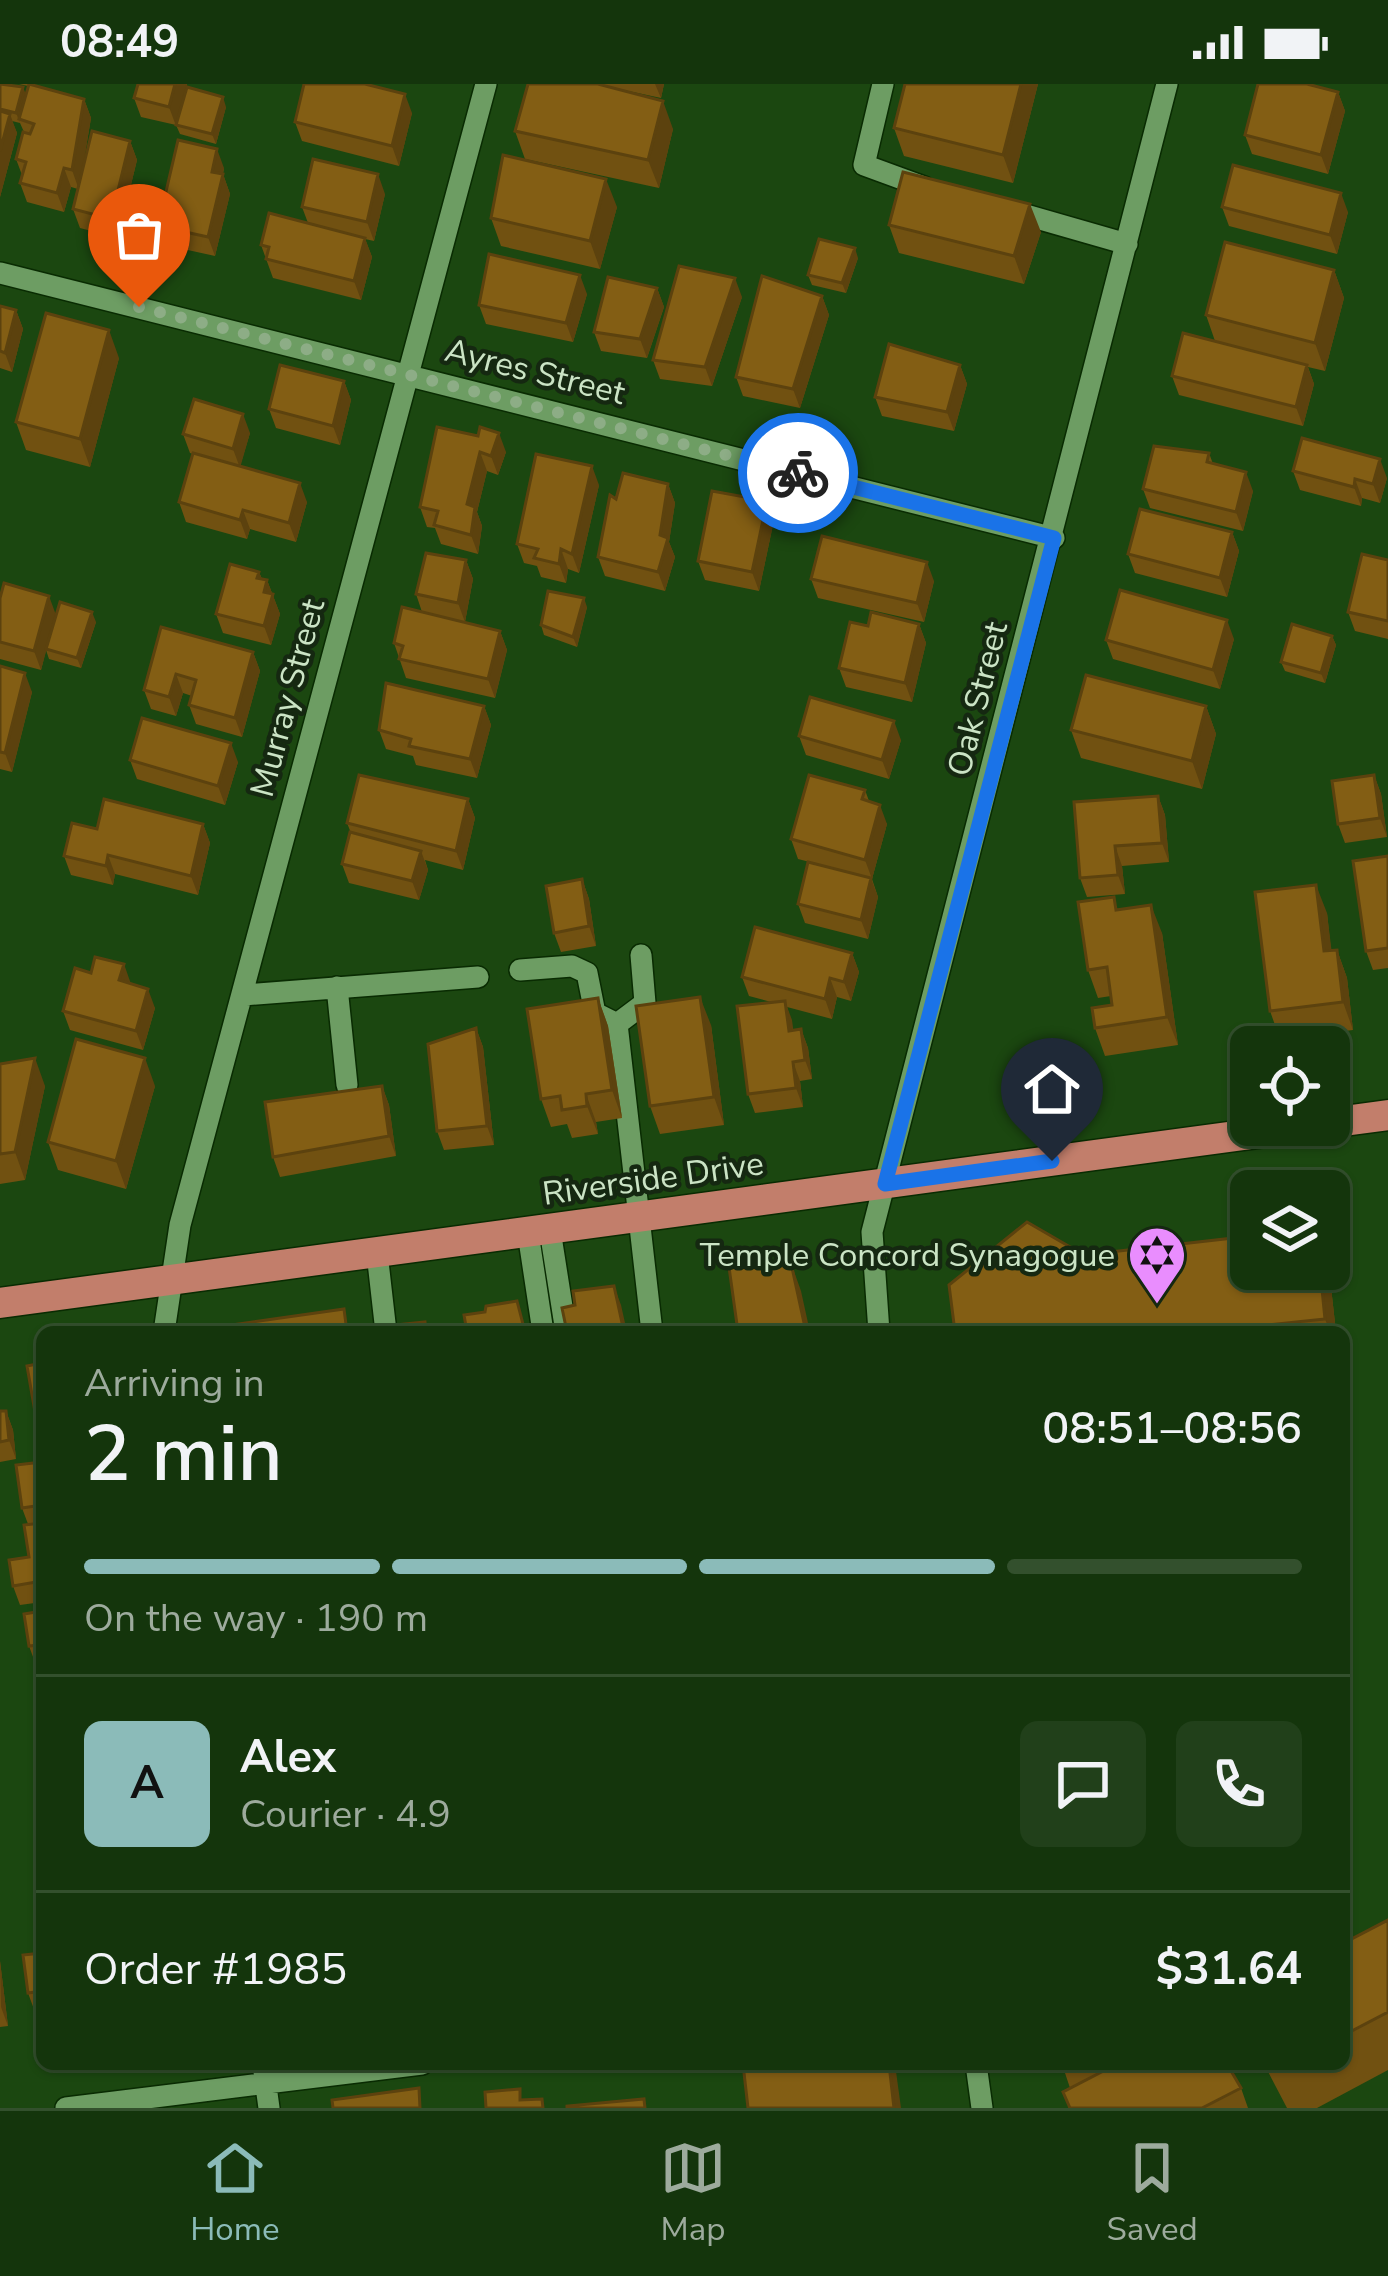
<!DOCTYPE html>
<meta charset="utf-8">
<style>
:root{--surface:#14350c;--page:#21401a;--text:#f1f3f6;--muted:#9dab9d;--line:#33502d;--accent:#8bbbb9}
body{margin:0;font-family:"Nunito Sans",sans-serif;background:var(--page);color:var(--text);height:100vh;display:flex;flex-direction:column;font-size:45px;white-space:nowrap}
*{box-sizing:border-box;margin:0}
p{font-size:39px;color:var(--muted)}
.icon{flex:none;width:66px;height:66px;fill:none;stroke:currentColor;stroke-width:2;stroke-linecap:round;stroke-linejoin:round}
.map{position:relative;flex:1;overflow:hidden}
.side{position:absolute;left:36px;top:1242px;width:1314px;height:744px;display:flex;flex-direction:column;background:var(--surface);border-radius:18px;box-shadow:0 3px 9px #0004,0 0 0 3px var(--line)}
.side>*{flex:none}
.tools{position:absolute;left:1230px;top:942px;display:grid;gap:24px}
.tools a{display:grid;place-items:center;width:120px;height:120px;border-radius:18px;background:var(--surface);box-shadow:0 3px 9px #0004,0 0 0 3px var(--line);font-size:60px}
.pin{position:absolute;display:grid;place-items:center;width:102px;height:102px;color:#fff;margin:-123px -51px;border-radius:50% 50% 50% 0;rotate:-45deg;box-shadow:0 0 12px #0007}
.pin .icon{rotate:45deg}
.courier{position:absolute;display:grid;place-items:center;width:120px;height:120px;margin:-60px;border:9px solid #1a73e8;border-radius:50%;background:#fff;color:#222;box-shadow:0 3px 15px #0007}
.head em{font-style:normal;font-weight:600}
.head div{display:flex;flex-direction:column-reverse}
.head{display:flex;align-items:center;justify-content:space-between;height:204px;padding:0 48px}
h1{font-size:78px;font-weight:600;line-height:90px}
.bar{display:grid;grid-template-columns:repeat(4,1fr);gap:18px 12px;align-content:center;height:144px;padding:0 48px}
.bar i{height:15px;border-radius:9px;background:var(--line)}
.bar .on{background:var(--accent)}
.bar p{grid-column:span 4}
.line{display:flex;align-items:center;gap:30px;padding:0 48px;border-top:3px solid var(--line)}
.line div{flex:1}
.round{display:grid;place-items:center;flex:none;width:126px;height:126px;border-radius:18px;background:var(--page)}
.status{display:flex;justify-content:space-between;align-items:center;height:84px;padding:0 60px;background:var(--surface);direction:ltr}
.status svg{height:33px;fill:currentColor}
.dock{display:flex;justify-content:space-around;align-items:center;height:168px;border-top:3px solid var(--line);background:var(--surface);font-size:33px;color:var(--muted)}
.dock a{display:grid;justify-items:center;gap:6px}
.dock .on{color:var(--accent)}
.map>svg:first-child{display:block}
.lines{fill:none;stroke-linecap:round;stroke-linejoin:round}
.minor-casing{stroke:#092b02;stroke-width:24}
.major-casing{stroke:#092b02;stroke-width:33}
.minor{stroke:#6d9d63;stroke-width:21}
.major{stroke:#c27e6b;stroke-width:30}
.wall{fill:#715111}
.shaded-wall{fill:#5c420e}
.building{fill:#835e14;stroke:#5c420e;stroke-width:3}
.done{stroke:#8dad86;stroke-width:12;stroke-dasharray:0 21.6}
.route{stroke:#1a73e8;stroke-width:15}
.labels{text-anchor:middle;dominant-baseline:central;stroke-width:9;stroke-linejoin:round;paint-order:stroke}
.street-label{font-size:33px;fill:#cbe4c5;stroke:#152811}
.poi-label{font-size:33px;fill:#cbe4c5;stroke:#152811;text-anchor:end}
</style>
<div class="status"><b>08:49</b><svg viewBox="0 0 49 12"><path d="M0 12V9h3v3zM5 12V6h3v6zM10 12V3h3v9zM15 12V0h3v12zM26 1h20v11H26zM47 4h2v5h-2z"/></svg></div>
<div class="map">
<svg width="1388" height="2024" viewBox="0 0 1388 2024">
<rect width="100%" height="100%" fill="#1b4710"/>
<g class="lines">
<defs>
<path id="minor" d="M883 0 864 81 924 103
M1012 127 1127 160
M0 189 1054 454
M520 886 572 882 587 889 595 929 617 940 652 1248
M337 903 347 1001
M243 911 478 893
M617 940 645 919 641 871
M550 1146 566 1248
M528 1149 543 1248
M377 1169 386 1248
M164 1248 180 1141 486 0
M879 1248 872 1148 1167 0
M263 1980 269 2024
M976 1980 982 2024
M66 2024 422 1980"/>
<path id="major" d="M1329 1039 1388 1031
M0 1219 1317 1041"/>
</defs>
<!-- minor casing -->
<use href="#minor" class="minor-casing"/>
<!-- major casing -->
<use href="#major" class="major-casing"/>
<!-- minor -->
<use href="#minor" class="minor"/>
<!-- major -->
<use href="#major" class="major"/>
</g>
<!-- wall -->
<path class="wall" d="M0 0 26 10 28 2 19 0H35V2L84 15 91 34 81 94 130 57 137 76 118 154 80 144 73 125 78 105 71 103 64 128 27 118 20 99 22 91 16 75 24 48 20 39 12 37 17 49 0 113Z
M138 0H187L180 29 226 23 216 60 180 50 176 41 141 33 134 14Z
M528 0H664L661 14 605 2 673 45 659 104 525 75 515 47Z
M905 0H1038L1013 99 904 72 894 44Z
M1338 8 1345 27 1328 90 1252 70 1245 51Z
M412 29 399 82 302 57 295 38Z
M224 84 223 90 230 110 215 172 165 161 158 142Z
M385 110 374 157 365 155 372 173 361 216 273 194 261 161 308 139 302 123Z
M617 123 600 185 501 162 491 134Z
M1222 123 1348 128 1337 170 1229 142Z
M889 141 1041 148 1024 200 899 169Z
M858 174 846 209 812 201 808 191Z
M1334 186 1344 214 1325 287 1308 283 1314 300 1303 342 1179 311 1172 292 1215 257 1206 231Z
M657 204 664 223 647 274 601 267 594 248Z
M587 210 573 258 486 240 479 221Z
M822 212 829 231 800 324 743 312 736 293Z
M742 213 712 302 660 295 653 276Z
M0 222 16 226 23 245 12 288 0 284Z
M119 274 90 383 26 366 16 338Z
M960 281 967 300 954 347 882 332 875 313Z
M344 297 351 316 340 361 276 344 269 325Z
M437 343 506 368 498 391 487 387 477 428 482 442 478 470 441 460 435 444 427 443 420 423Z
M250 349 240 382 307 418 296 458 250 445 247 455 186 438 179 418 193 370 190 369 183 350Z
M1209 369 1213 380 1253 407 1243 447 1150 424 1143 405Z
M1293 387 1387 394 1380 419 1362 414 1361 422 1300 406Z
M668 400 675 419 669 458 675 473 665 507 605 492 598 473 616 415Z
M599 401 579 489 568 485 566 499 541 493 537 482 524 479 517 460Z
M767 417 774 436 759 507 705 496 698 477Z
M1232 448 1239 467 1227 513 1135 489 1128 470Z
M466 476 473 495 465 538 500 547 507 566 495 614 406 594 394 559 422 528 416 510Z
M1388 476V555L1355 547 1348 528Z
M259 488 262 495 267 496 280 530 271 561 223 549 216 530Z
M811 495 934 497 924 538 818 514Z
M0 514 56 531 96 538 81 584 49 575 46 566 41 586 0 575Z
M587 523 577 563 544 551 541 541Z
M919 540 926 559 912 618 846 603 839 584 868 542Z
M161 543 253 568 260 587 242 653 196 640 189 621 192 612 183 609 176 632 151 625 144 606Z
M1332 552 1336 561 1325 599 1285 587 1281 578Z
M1234 555 1220 605 1113 575 1106 556Z
M0 582 32 608 12 688 0 685Z
M484 622 491 641 477 694 416 681 413 672 386 665 379 646Z
M1206 622 1216 650 1202 705 1081 674 1071 646Z
M799 652 901 656 889 695 806 671Z
M130 676 238 678 225 721 137 695Z
M1374 691 1381 710 1387 753 1345 759 1338 740Z
M865 706 869 717 887 740 872 795 878 813 868 855 805 839 798 820 845 787 798 775 791 755Z
M1158 712 1165 731 1169 778 1122 782 1125 810 1087 813 1080 794Z
M468 715 475 734 463 786 425 776 428 786 419 816 349 799 342 780 351 749 347 739Z
M203 740 210 759 198 811 115 790 113 801 71 791 64 772 97 745Z
M1388 772V884L1373 886 1366 867Z
M582 795 589 815 596 862 561 868 554 849Z
M1119 826 1162 849 1178 961 1105 972 1095 944 1112 921 1111 912 1098 914 1088 886Z
M1327 829 1331 867 1337 866 1347 894 1353 946 1280 955 1270 927Z
M852 869 859 888 851 917 837 913 832 935 787 923 793 946 801 945 808 964 812 995 800 997 803 1023 755 1029 748 1010 771 918 749 912 742 893Z
M131 900 155 924 143 966 70 946 63 927Z
M598 914 608 942 622 1034 596 1038 598 1050 572 1054 567 1040 551 1043 541 1015Z
M711 941 724 1041 660 1050 650 1022Z
M476 944 483 963 494 1061 444 1066 437 1047Z
M0 980 45 1002 25 1096 0 1100Z
M155 1002 126 1105 58 1086 48 1058Z
M382 1002 389 1021 396 1072 280 1093 273 1073Z
M1084 1171 1251 1185H1329L1336 1248H955Z
M0 1327H6L13 1346 16 1375 0 1378Z
M42 1378V1518L20 1521 13 1502 29 1473 28 1440 22 1424Z
M42 1527V1580L36 1581 29 1562Z
M1388 1836V1986L1317 2024H1287L1264 1980H1344V1878L1346 1877 1344 1859Z
M42 1869V1927L35 1928 28 1909Z
M0 1877 8 1942 0 1943Z
M1062 1980H1227L1241 2004 1248 2024H1069L1063 2008 1070 2004Z"/>
<!-- shaded-wall -->
<path class="shaded-wall" d="M175 0H187L176 42 169 23Z
M655 0H664L661 14Z
M1021 0H1038L1013 99 1003 71Z
M23 3 27 13 19 35 20 39 16 29Z
M1338 8 1345 27 1328 90 1321 71Z
M405 10 412 29 399 82 392 62Z
M223 13 226 23 216 60 212 50Z
M84 15 91 34 79 106 72 86Z
M663 17 673 45 659 104 648 76Z
M10 30 17 49 0 113V67Z
M130 57 137 76 118 154 111 135Z
M217 65 224 84 219 107 212 88Z
M64 84 71 103 64 128 57 109Z
M223 90 230 110 215 172 208 153Z
M378 90 385 110 374 157 367 138Z
M606 95 617 123 600 185 590 157Z
M1341 109 1348 128 1337 170 1330 151Z
M1030 120 1041 148 1024 200 1014 172Z
M365 154 372 173 361 216 354 197Z
M855 164 858 174 846 209 842 199Z
M1334 186 1344 214 1325 287 1315 259Z
M580 191 587 210 573 258 566 239Z
M735 194 742 213 712 302 705 283Z
M657 204 664 223 647 274 640 255Z
M822 212 829 231 800 324 793 305Z
M16 226 23 245 12 288 5 269Z
M109 246 119 274 90 383 80 355Z
M960 281 967 300 954 347 947 328Z
M1307 281 1314 300 1303 342 1296 323Z
M344 297 351 316 340 361 333 342Z
M243 330 250 349 240 384 233 365Z
M499 349 506 368 498 391 491 372Z
M480 368 487 387 477 428 482 442 478 470 471 451 467 420Z
M1380 375 1387 394 1380 419 1373 400Z
M592 382 599 401 579 489 572 470Z
M1246 388 1253 407 1243 447 1236 428Z
M1355 395 1362 414 1361 422 1354 403Z
M300 399 307 418 296 458 289 439Z
M668 400 675 419 669 458 675 473 665 507 658 488 660 451Z
M767 417 774 436 759 507 752 488Z
M243 426 250 445 247 455 240 436Z
M1232 448 1239 467 1227 513 1220 494Z
M561 465 568 485 566 499 559 480Z
M466 476 473 495 465 538 458 519Z
M927 478 934 497 924 538 917 519Z
M259 488 265 503 267 496 280 530 271 561 264 542 257 494Z
M49 512 56 531 41 586 34 567Z
M584 514 587 523 577 563 573 553Z
M92 528 96 538 81 584 77 574Z
M1227 536 1234 555 1220 605 1213 586Z
M919 540 926 559 912 618 905 599Z
M500 547 507 566 495 614 488 595Z
M1332 552 1336 561 1325 599 1321 589Z
M253 568 260 587 242 653 235 634Z
M25 589 32 608 12 688 5 669Z
M176 590 183 609 176 632 169 613Z
M484 622 491 641 477 694 470 675Z
M1206 622 1216 650 1202 705 1192 677Z
M894 637 901 656 889 695 882 676Z
M231 659 238 678 225 721 218 702Z
M1374 691 1381 710 1387 753 1380 734Z
M1158 712 1165 731 1169 778 1162 759Z
M468 715 475 734 463 786 456 767Z
M880 721 887 740 872 795 865 776Z
M203 740 210 759 198 811 191 792Z
M1115 762 1122 782 1125 810 1118 791Z
M421 767 428 786 419 816 412 797Z
M108 771 115 790 113 801 106 782Z
M871 794 878 813 868 855 861 836Z
M582 795 589 815 596 862 589 842Z
M1316 801 1327 829 1335 895 1324 867Z
M1151 821 1162 849 1178 961 1167 933Z
M1337 866 1347 894 1353 946 1343 918Z
M852 869 859 888 851 917 844 898Z
M124 880 131 900 119 896Z
M830 894 837 913 832 935 825 915Z
M148 905 155 924 143 966 136 947Z
M700 913 711 941 724 1041 714 1013Z
M598 914 608 942 622 1034 612 1006Z
M785 917 792 936 796 966 789 947Z
M476 944 483 963 494 1061 487 1042Z
M801 945 808 964 812 995 805 976Z
M35 974 45 1002 25 1096 15 1068Z
M145 974 155 1002 126 1105 116 1077Z
M793 978 800 997 803 1023 796 1004Z
M382 1002 389 1021 396 1072 389 1052Z
M586 1010 596 1038 598 1050 587 1022Z
M791 1179 801 1207 810 1248H806Z
M1320 1185H1329L1336 1248H1330L1325 1235Z
M614 1202 621 1221 627 1248H624Z
M6 1327 13 1346 16 1375 9 1356Z
M0 1877 8 1942 1 1923Z
M889 1980H895L901 2024H894Z"/>
<!-- building -->
<path class="building" d="M0 0 23 3 16 29 0 25Z
M29 0 84 15 72 86 64 84 57 109 20 99 26 78 16 75 23 48 30 50 34 40 19 35Z
M138 0H175L169 23 134 14Z
M304 0H365L405 10 392 62 295 38Z
M528 0H598L663 17 648 76 515 47Z
M905 0H1021L1003 71 894 44Z
M1258 0H1307L1338 8 1321 71 1245 51Z
M187 3 223 13 212 50 176 41Z
M0 27 10 30 0 67Z
M92 47 130 57 111 135 73 125Z
M178 56 217 65 212 88 223 90 208 153 158 142Z
M503 71 606 95 590 157 491 134Z
M313 75 378 90 367 138 302 123Z
M1233 81 1341 109 1330 151 1222 123Z
M903 88 1030 120 1014 172 889 141Z
M269 129 365 154 354 197 266 175 269 163 261 161Z
M819 155 855 164 842 199 808 191Z
M1225 158 1334 186 1315 259 1206 231Z
M489 170 580 191 566 239 479 221Z
M679 182 735 194 705 283 653 276Z
M762 192 822 212 793 305 736 293Z
M608 193 657 204 640 255 594 248Z
M0 222 16 226 5 269 0 267Z
M46 229 109 246 80 355 16 338Z
M1183 249 1307 281 1296 323 1172 292Z
M889 260 960 281 947 328 875 313Z
M280 281 344 297 333 342 269 325Z
M194 315 243 330 233 365 183 350Z
M437 343 478 352 480 343 499 349 491 372 480 368 467 420 475 423 471 451 434 441 438 427 420 423Z
M1302 354 1380 375 1373 400 1355 395 1354 403 1293 387Z
M1154 362 1209 369 1207 378 1246 388 1236 428 1143 405Z
M193 369 300 399 289 439 243 426 240 436 179 418Z
M536 370 592 382 572 470 561 465 559 480 534 474 538 465 517 460Z
M623 389 668 400 660 451 668 454 658 488 598 473 610 411 616 415Z
M712 407 767 417 752 488 698 477Z
M1140 425 1232 448 1220 494 1128 470Z
M822 452 927 478 917 519 811 495Z
M426 469 466 476 458 519 416 510Z
M1362 470 1388 476V537L1348 528Z
M230 480 259 488 257 494 267 496 264 508 273 510 264 542 216 530Z
M4 499 49 512 34 567 0 558V514Z
M1120 506 1227 536 1213 586 1106 556Z
M548 507 584 514 573 553 541 541Z
M60 518 92 528 77 574 46 565Z
M402 523 500 547 488 595 399 575 403 562 394 559Z
M871 528 919 540 905 599 839 584 850 538 868 542Z
M1292 540 1332 552 1321 589 1281 578Z
M161 543 253 568 235 634 189 621 196 596 176 590 169 613 144 606Z
M0 582 25 589 5 669 0 668Z
M1086 591 1206 622 1192 677 1071 646Z
M386 599 484 622 470 675 409 662 411 655 379 646Z
M810 613 894 637 882 676 799 652Z
M142 634 231 659 218 702 130 676Z
M359 691 468 715 456 767 347 739Z
M809 691 865 706 862 715 880 721 865 776 791 755Z
M1374 691 1380 734 1338 740 1332 697Z
M1158 712 1162 759 1115 762 1118 791 1080 794 1074 718Z
M104 715 203 740 191 792 108 771 106 782 64 772 72 739 97 745Z
M350 748 421 767 412 797 342 780Z
M1388 772V864L1366 867 1353 777Z
M808 778 871 794 861 836 798 820Z
M582 795 589 842 554 849 546 802Z
M1316 801 1324 867 1337 866 1343 918 1270 927 1255 808Z
M1114 813 1116 826 1151 821 1167 933 1095 944 1092 924 1112 921 1107 883 1088 886 1078 818Z
M755 843 852 869 844 898 830 894 825 915 742 893Z
M95 873 124 880 119 896 148 905 136 947 63 927 75 884 91 889Z
M700 913 714 1013 650 1022 636 922Z
M598 914 612 1006 586 1010 587 1022 562 1026 560 1012 541 1015 527 925Z
M785 917 789 947 801 945 805 976 793 978 796 1004 748 1010 737 922Z
M476 944 487 1042 437 1047 428 960Z
M76 955 145 974 116 1077 48 1058Z
M35 974 15 1068 0 1070V980Z
M382 1002 389 1052 273 1073 265 1018Z
M1027 1138 1084 1171 1251 1152V1185H1320L1325 1235 1268 1241V1248H955L949 1201Z
M760 1172 761 1184 791 1179 806 1248H738L728 1176Z
M614 1202 624 1248H567L562 1224 575 1221 573 1207Z
M517 1217 525 1248H467L464 1231 485 1228 486 1222Z
M344 1225 347 1248H217V1243Z
M425 1238 426 1248H386L385 1242Z
M42 1279V1350L39 1351 27 1282Z
M0 1327H6L9 1356 0 1358Z
M42 1378V1421L22 1424 16 1381Z
M42 1439V1497L13 1502 9 1476 29 1473 24 1441Z
M42 1527V1577H41L39 1561 29 1562 24 1530Z
M1388 1836V1928L1344 1951V1878L1347 1876 1344 1870V1859Z
M42 1869V1907L28 1909 23 1871Z
M743 1980H889L894 2024H748Z
M1117 1980H1227L1241 2004 1202 2024H1070L1063 2008Z
M1272 1980H1289L1276 1987Z
M419 2004 420 2024H333L332 2016Z
M520 2005V2016L542 2015 543 2024H486L485 2008Z
M644 2015 645 2024H567V2022Z"/>
<g class="lines">
<!-- done -->
<path class="done" d="M139 223 798 389"/>
<!-- route -->
<path class="route" d="M798 389 1054 454 885 1100 1052 1077"/>
</g>
<!-- icons -->
<defs>
<symbol id="synagogue-pin" viewBox="-11 -11 22 30"><path d="M0 17L-7.5 6A9.5 9.5 0 1 1 7.5 6Z" fill="#e98dfe" stroke="#152811"/><path d="M0-6.5L5.6 3.2H-5.6ZM0 6.5L5.6-3.2H-5.6Z" fill="#111"/></symbol>
</defs>
<g fill-rule="evenodd">
<use href="#synagogue-pin" x="1124" y="1138" width="66" height="90"/>
</g>
<g class="labels">
<!-- street labels -->
<g class="street-label">
<text transform="translate(535 288) rotate(14)">Ayres Street</text>
<text transform="translate(288 614) rotate(-75)">Murray Street</text>
<text transform="translate(978 615) rotate(-76)">Oak Street</text>
<text transform="translate(653 1095) rotate(-8)">Riverside Drive</text>
</g>
<!-- poi labels -->
<g class="poi-label">
<text x="1115" y="1171">Temple Concord Synagogue</text>
</g>
</g>
</svg>
<div class="tools">
<a><svg class="icon" aria-label="locate" viewBox="0 0 24 24"><circle cx="12" cy="12" r="6"/><path d="M12 2v4M12 18v4M2 12h4M18 12h4"/></svg></a>
<a><svg class="icon" aria-label="layers" viewBox="0 0 24 24"><path d="M12 4l9 5-9 5-9-5zM3 14l9 5 9-5"/></svg></a>
</div>
<div class="pin" style="left:139px;top:223px;background:#ea580c"><svg class="icon" aria-label="bag" viewBox="0 0 24 24"><path d="M5 8h14l-1 12H6zM9 8a3 3 0 0 1 6 0"/></svg></div>
<div class="pin" style="left:1052px;top:1077px;background:#1f2937"><svg class="icon" aria-label="home" viewBox="0 0 24 24"><path d="M3 11l9-7 9 7M6 9v11h12V9"/></svg></div>
<div class="courier" style="left:798px;top:389px"><svg class="icon" aria-label="bike" viewBox="0 0 24 24"><circle cx="6" cy="16" r="4"/><circle cx="18" cy="16" r="4"/><path d="M6 16l4-8h5l3 8M10 8l3 8H6M13 5h3"/></svg></div>
<section class="side">
<div class="head"><div><h1>2 min</h1><p>Arriving in</p></div><em>08:51–08:56</em></div>
<div class="bar"><i class="on"></i><i class="on"></i><i class="on"></i><i></i><p>On the way · 190 m</p></div>
<div class="line" style="height:216px"><b class="round" style="background:var(--accent);color:#111">A</b><div><b>Alex</b><p>Courier · 4.9</p></div><a class="round"><svg class="icon" aria-label="chat" viewBox="0 0 24 24"><path d="M4 5h16v11H9l-5 4z"/></svg></a><a class="round"><svg class="icon" aria-label="phone" viewBox="0 0 24 24"><path d="M5 4h4l2 5-3 2q2 4 5 5l2-3 5 2v4C11 20 4 13 5 4z"/></svg></a></div>
<div class="line" style="height:156px"><div>Order #1985</div><b>$31.64</b></div>
</section>
</div>
<nav class="dock">
<a class="on"><svg class="icon" aria-label="home" viewBox="0 0 24 24"><path d="M3 11l9-7 9 7M6 9v11h12V9"/></svg>Home</a>
<a><svg class="icon" aria-label="map" viewBox="0 0 24 24"><path d="M3 6l6-2 6 2 6-2v14l-6 2-6-2-6 2zM9 4v14M15 6v14"/></svg>Map</a>
<a><svg class="icon" aria-label="saved" viewBox="0 0 24 24"><path d="M7 4h10v16l-5-4-5 4z"/></svg>Saved</a>
</nav>
